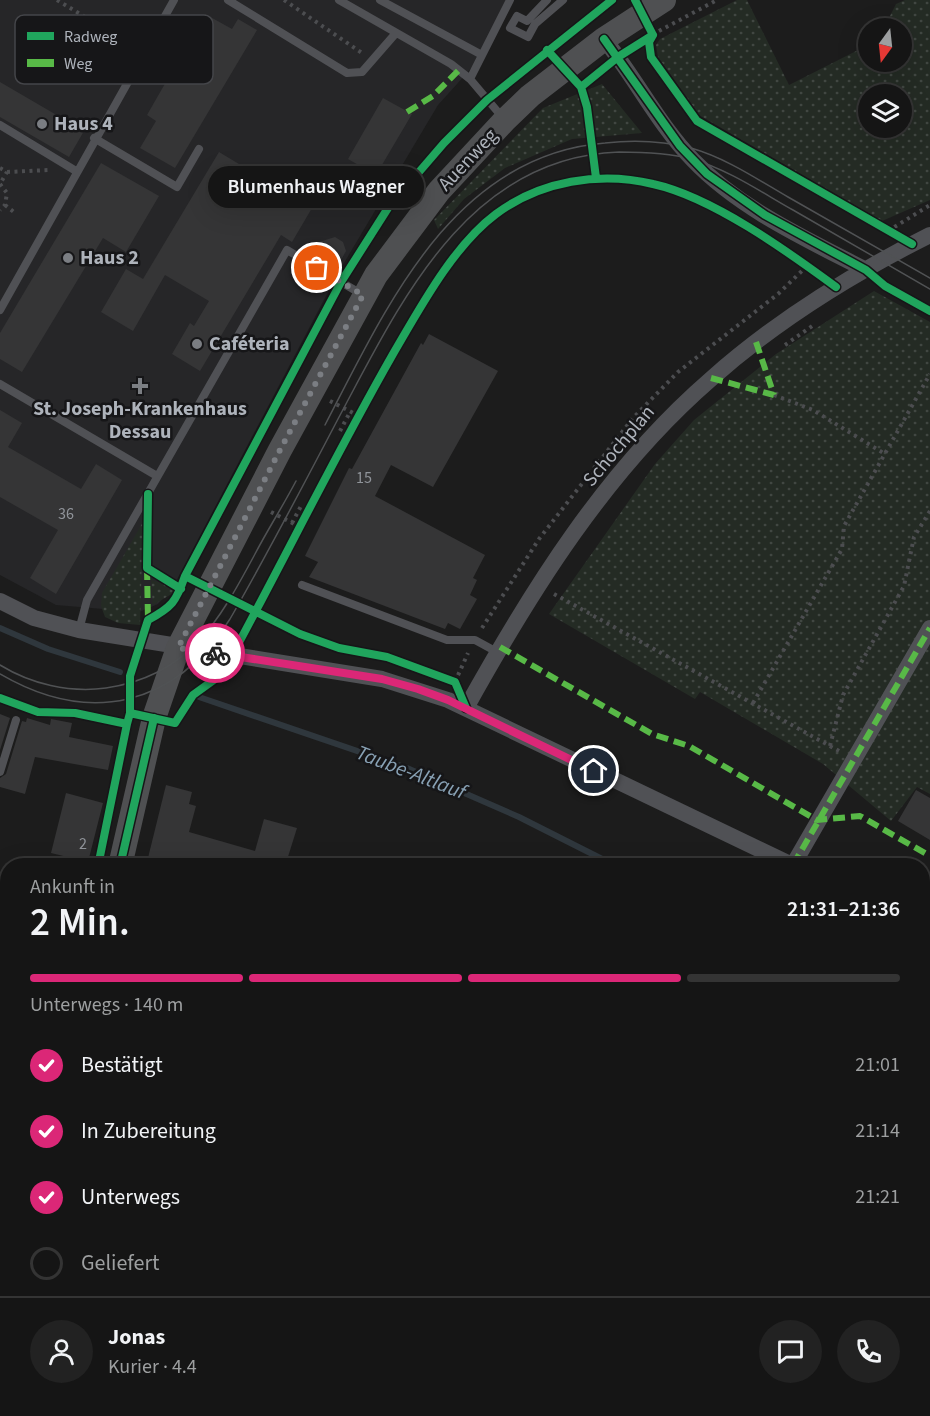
<!DOCTYPE html>
<html lang="de">
<meta charset="utf-8">
<style>
:root{--surface:#151515;--page:#222;--text:#f1f3f6;--muted:#9d9fa0;--line:#343434;--accent:#db2777}
body{margin:0;font-family:"Source Sans 3",sans-serif;background:var(--page);color:var(--text);height:100vh;display:flex;flex-direction:column;font-size:22px;white-space:nowrap}
*{box-sizing:border-box;margin:0}
p{font-size:20px;color:var(--muted)}
.icon{flex:none;width:33px;height:33px;fill:none;stroke:currentColor;stroke-width:2;stroke-linecap:round;stroke-linejoin:round}
.map{position:relative;flex:1;overflow:hidden}
.details{position:absolute;left:0px;top:858px;width:930px;height:558px;display:flex;flex-direction:column;background:var(--surface);border-radius:24px 24px 0 0;box-shadow:0 6px 24px #0002,0 0 0 2px var(--line)}
.details>*{flex:none}
.needle{width:39px;rotate:195deg}
.controls{position:absolute;left:858px;top:18px;display:grid;gap:12px}
.controls a{display:grid;place-items:center;width:54px;height:54px;border-radius:50%;background:var(--surface);box-shadow:0 6px 24px #0002,0 0 0 2px var(--line);font-size:30px}
.pin{position:absolute;display:grid;place-items:center;width:51px;height:51px;color:#fff;margin:-26px;border:3px solid #fff;border-radius:50%;box-shadow:0 2px 6px #0007}
.courier{position:absolute;display:grid;place-items:center;width:60px;height:60px;margin:-30px;border:4px solid #db2777;border-radius:50%;background:#fff;color:#222;box-shadow:0 2px 8px #0007}
.bubble{position:absolute;height:42px;border-radius:21px;background:var(--surface);box-shadow:0 6px 24px #0002,0 0 0 2px var(--line);font-size:20px;font-weight:600;line-height:42px;text-align:center}
.head em{font-style:normal;font-weight:600}
.head div{display:flex;flex-direction:column-reverse}
.head{display:flex;align-items:center;justify-content:space-between;height:102px;padding:0 30px}
h1{font-size:39px;font-weight:600;line-height:45px}
.bar{display:grid;grid-template-columns:repeat(4,1fr);gap:9px 6px;align-content:center;height:72px;padding:0 30px}
.bar i{height:8px;border-radius:4px;background:var(--line)}
.bar .selected{background:var(--accent)}
.bar p{grid-column:span 4}
.line{display:flex;align-items:center;gap:15px;padding:0 30px;border-top:2px solid var(--line)}
.line div{flex:1}
.round{display:grid;place-items:center;flex:none;width:63px;height:63px;border-radius:32px;background:var(--page)}
ol{padding:0 30px;list-style:none}
li{display:flex;align-items:center;gap:18px;height:66px}
li p{margin-inline-start:auto}
li .icon{padding:6px;border-radius:50%;background:var(--accent);color:#fff;stroke-width:4}
li:last-child{color:var(--muted)}
li i{width:33px;height:33px;border:3px solid var(--line);border-radius:50%}
.map>svg:first-child{display:block}
.built{fill:#262628}
.grass{fill:url(#grass-dots);fill-rule:evenodd}
.lines{fill:none;stroke-linecap:round;stroke-linejoin:round}
.stream{stroke:#2f373d;stroke-width:6}
.building{fill:#353536}
.path{stroke:#4c4d50;stroke-width:4;stroke-dasharray:3 4.5;stroke-linecap:butt}
.service{stroke:#505155;stroke-width:8}
.minor{stroke:#505155;stroke-width:16}
.secondary{stroke:#4f5052;stroke-width:24}
.tram{stroke:#505254;stroke-width:1.5}
.quiet{stroke:#58b947;stroke-width:6;stroke-dasharray:12 6;stroke-linecap:butt}
.cycleway-casing{stroke:#161618;stroke-width:11}
.cycleway{stroke:#20a55d;stroke-width:8}
.done{stroke:#7b7e83;stroke-width:6;stroke-dasharray:0 10.8}
.route{stroke:#db2777;stroke-width:8}
.poi-dot{fill:#7b7e83;stroke:#161618;stroke-width:2}
.labels{text-anchor:middle;dominant-baseline:central;stroke-width:5;stroke-linejoin:round;paint-order:stroke}
.number-label{font-size:16px;fill:#90949a}
.poi-label{font-size:20px;font-weight:bold;fill:#aeb3bb;stroke:#161618;text-anchor:start}
.street-label{font-size:20px;fill:#aeb3bb;stroke:#161618}
.water-label{font-size:21px;font-style:italic;fill:#88a1b4;stroke:#161618}
.key{fill:#161618;stroke:#444549;stroke-width:1.5}
.key-label{font-size:16px;fill:#aeb3bb}
</style>
<div class="map">
<svg width="930" height="1416" viewBox="0 0 930 1416">
<defs>
<pattern id="grass-dots" width="8" height="8" patternUnits="userSpaceOnUse" patternTransform="scale(1.5)"><rect width="8" height="8" fill="#242b24"/><path d="M2 2h.1M6 6h.1" fill="none" stroke="#414742" stroke-width="1.8" stroke-linecap="round"/></pattern>
</defs>
<rect width="100%" height="100%" fill="#1c1c1c"/>
<!-- built -->
<path class="built" d="M0 0H512L476 63 438 105 338 273 172 589 158 604 139 612 56 605 0 575Z"/>
<!-- grass -->
<path class="grass" d="M737 0H747L789 85 868 45V62H902V28H884L896 4 905 0H930V200L882 221 699 115 658 57 656 45 660 39ZM902 94V128H868V94Z
M602 84 642 133 572 139 505 168 464 199 438 229 434 220 543 108Z
M874 291 930 322V794L917 787 891 821 823 764 700 692 695 699 549 614 655 464 694 420 776 354Z
M143 522 140 625 118 623 105 617 101 606 102 593Z
M151 580 165 584 175 592 153 605Z
M0 1266 8 1267 7 1392 0 1394Z"/>
<g class="lines">
<!-- stream -->
<path class="stream" d="M0 628 48 649 120 672
M199 697 407 768 519 817 616 866
M922 1002 930 1006"/>
</g>
<!-- building -->
<path class="building" d="M205 14 232 29 238 19 257 30 175 168 140 148 156 121 147 115Z
M0 82 84 131 69 157 0 117Z
M383 98 412 114 376 175 348 159Z
M219 152 312 208 292 242 281 235 200 371 172 354 190 323 194 326 209 301 165 275 133 331 101 312 126 269 143 279Z
M101 163 159 196 126 252 103 238 22 372 0 359V333Z
M335 237 343 242 346 251 341 260 332 262 323 258 319 242Z
M429 334 498 371 433 487 391 465 375 496 485 555 473 578 477 580 470 595 477 599 460 629 448 623 445 629 309 577 318 562 305 556 349 468 352 469 421 343 423 345Z
M0 410 22 423 8 447 81 489 96 464 122 480 56 594 30 578 58 530 0 497Z
M0 714 10 718 0 750Z
M27 718 50 725 51 719 72 723 69 737 113 746 108 770 35 757 25 794 0 787V778L6 774 22 721 26 722Z
M166 785 192 792 189 804 196 806 189 832 255 851 264 819 297 828 287 860 291 861 290 866H199L182 861 181 866H146Z
M916 790 930 798V840L898 821Z
M66 793 103 803 88 862 51 853Z"/>
<g class="lines">
<!-- path -->
<path class="path" d="M57 0 133 46
M284 0 362 53
M659 31 717 0
M160 51 178 61
M0 168 7 172 0 184
M7 172 48 170
M0 184 7 193 5 205 0 210
M5 205 15 213
M888 231 930 205
M785 345 815 324
M774 395 813 410 885 454
M330 401 359 416
M340 431 350 412
M271 512 300 527
M292 523 301 506
M554 594 839 751
M482 628 539 539 633 418 678 372 778 294 807 266
M455 682 468 653
M753 703 842 549 844 526 930 374
M830 746 843 695 904 586 914 537 930 511
M0 1302 6 1279"/>
<!-- service -->
<path class="service" d="M228 0 347 73 362 72 396 33
M339 0 451 64 470 79 503 118
M380 0 482 55
M547 0 527 21 517 16 510 28 528 37 535 24 563 0
M470 79 510 0
M0 125 76 171
M94 138 177 187 199 149
M0 310 174 0
M0 384 157 476
M302 585 447 640H475L497 652
M79 630 87 600 287 250 363 295
M0 772 16 720
M0 1267 8 1266"/>
<!-- minor -->
<path class="minor" d="M604 39C635 77 658 124 693 160 740 209 806 239 866 270
M0 601 34 618 79 630 382 679 448 700 794 866
M466 708C532 589 607 469 711 379 776 321 852 274 930 235
M793 865 930 628
M922 926 930 929
M922 1280 930 1281
M0 1402H8"/>
<!-- secondary -->
<path class="secondary" d="M120 866 154 718 178 648 280 450 376 275 439 191 505 120 530 96 604 39 664 0
M53 1408 55 1416"/>
<!-- tram -->
<path class="tram" d="M325 425C386 308 453 155 605 143 633 140 663 141 691 148 726 158 757 179 788 197 836 224 883 251 930 278
M0 665C31 684 69 693 106 688 189 676 219 621 255 554 268 529 283 506 296 481
M0 674C89 726 175 707 230 619 268 553 303 486 338 419 400 303 467 157 619 152 642 152 669 153 692 159 729 170 761 192 793 210 839 237 885 263 930 289"/>
<!-- quiet -->
<path class="quiet" d="M407 112 433 96 459 70
M756 342 774 395
M711 378 774 395
M147 568 148 620
M500 647 652 734 689 746 817 820 860 816 930 856
M793 865 930 628"/>
<defs>
<path id="cycleway" d="M653 35 649 42 651 57 697 121 912 244
M604 39 680 146 707 174 765 215 866 270 885 286 930 311
M547 50 581 87 587 107 596 178
M581 87 618 57 653 35 635 0
M148 494 147 568 181 589
M185 576 300 634 339 648 387 657 455 682 466 708
M0 698 38 712 75 713 127 724 130 713 175 723 193 695 222 674C280 568 333 459 393 354 420 308 453 246 496 214 540 181 600 171 653 184 712 197 787 251 836 287
M130 713V676L148 620C172 607 176 602 185 576L341 282 388 208 444 143 487 100 612 0
M98 866 127 724
M120 866 154 718"/>
</defs>
<!-- cycleway casing -->
<use href="#cycleway" class="cycleway-casing"/>
<!-- cycleway -->
<use href="#cycleway" class="cycleway"/>
</g>
<g class="lines">
<!-- done -->
<path class="done" d="M215 653 178 648 280 450 363 295 317 268"/>
<!-- route -->
<path class="route" d="M215 653 382 679 418 689 448 700 594 771"/>
</g>
<!-- markers -->
<g class="poi-dot">
<circle cx="42" cy="124" r="6"/>
<circle cx="68" cy="258" r="6"/>
<circle cx="197" cy="344" r="6"/>
<path d="M137 377h6v6h6v6h-6v6h-6v-6h-6v-6h6z"/>
</g>
<g class="labels">
<!-- number labels -->
<g class="number-label">
<text x="364" y="478">15</text>
<text x="66" y="514">36</text>
<text x="83" y="844">2</text>
</g>
<!-- poi labels -->
<g class="poi-label">
<text x="54" y="124">Haus 4</text>
<text x="80" y="258">Haus 2</text>
<text x="209" y="344">Caféteria</text>
<text x="140" y="409" text-anchor="middle">St. Joseph-Krankenhaus<tspan x="140" dy="23">Dessau</tspan></text>
</g>
<!-- street labels -->
<g class="street-label">
<text transform="translate(468 160) rotate(-47)">Auenweg</text>
<text transform="translate(619 446) rotate(-50)">Schochplan</text>
</g>
<!-- water labels -->
<g class="water-label">
<text transform="translate(411 772) rotate(21)">Taube-Altlauf</text>
</g>
</g>
<!-- legend -->
<rect x="15" y="15" width="198" height="69" rx="9" class="key"/>
<rect x="27" y="32" width="27" height="8" fill="#20a55d"/>
<rect x="27" y="59" width="27" height="8" fill="#58b947"/>
<g class="key-label">
<text x="64" y="42">Radweg</text>
<text x="64" y="69">Weg</text>
</g>
</svg>
<div class="controls">
<a><svg class="needle" viewBox="-14 -14 28 28"><path d="M0-13l5 13h-10z" fill="#e53935"/><path d="M0 13l5-13h-10z" fill="#9d9fa0"/></svg></a>
<a><svg class="icon" aria-label="layers" viewBox="0 0 24 24"><path d="M12 4l9 5-9 5-9-5zM3 14l9 5 9-5"/></svg></a>
</div>
<div class="pin" style="left:317px;top:268px;background:#ea580c"><svg class="icon" aria-label="bag" viewBox="0 0 24 24"><path d="M5 8h14l-1 12H6zM9 8a3 3 0 0 1 6 0"/></svg></div>
<div class="pin" style="left:594px;top:771px;background:#1f2937"><svg class="icon" aria-label="home" viewBox="0 0 24 24"><path d="M3 11l9-7 9 7M6 9v11h12V9"/></svg></div>
<div class="courier" style="left:215px;top:653px"><svg class="icon" aria-label="bike" viewBox="0 0 24 24"><circle cx="6" cy="16" r="4"/><circle cx="18" cy="16" r="4"/><path d="M6 16l4-8h5l3 8M10 8l3 8H6M13 5h3"/></svg></div>
<div class="bubble" style="left:208px;top:166px;width:216px">Blumenhaus Wagner</div>
<section class="details">
<div class="head"><div><h1>2 Min.</h1><p>Ankunft in</p></div><em>21:31–21:36</em></div>
<div class="bar"><i class="selected"></i><i class="selected"></i><i class="selected"></i><i></i><p>Unterwegs · 140 m</p></div>
<ol>
<li><svg class="icon" aria-label="check" viewBox="0 0 24 24"><path d="M5 12l5 5 9-10"/></svg>Bestätigt<p>21:01</p></li>
<li><svg class="icon" aria-label="check" viewBox="0 0 24 24"><path d="M5 12l5 5 9-10"/></svg>In Zubereitung<p>21:14</p></li>
<li><svg class="icon" aria-label="check" viewBox="0 0 24 24"><path d="M5 12l5 5 9-10"/></svg>Unterwegs<p>21:21</p></li>
<li><i></i>Geliefert</li>
</ol>
<div class="line" style="height:108px"><a class="round"><svg class="icon" aria-label="person" viewBox="0 0 24 24"><circle cx="12" cy="8" r="4"/><path d="M4 21q1-7 8-7t8 7"/></svg></a><div><b>Jonas</b><p>Kurier · 4.4</p></div><a class="round"><svg class="icon" aria-label="chat" viewBox="0 0 24 24"><path d="M4 5h16v11H9l-5 4z"/></svg></a><a class="round"><svg class="icon" aria-label="phone" viewBox="0 0 24 24"><path d="M5 4h4l2 5-3 2q2 4 5 5l2-3 5 2v4C11 20 4 13 5 4z"/></svg></a></div>
</section>
</div>
